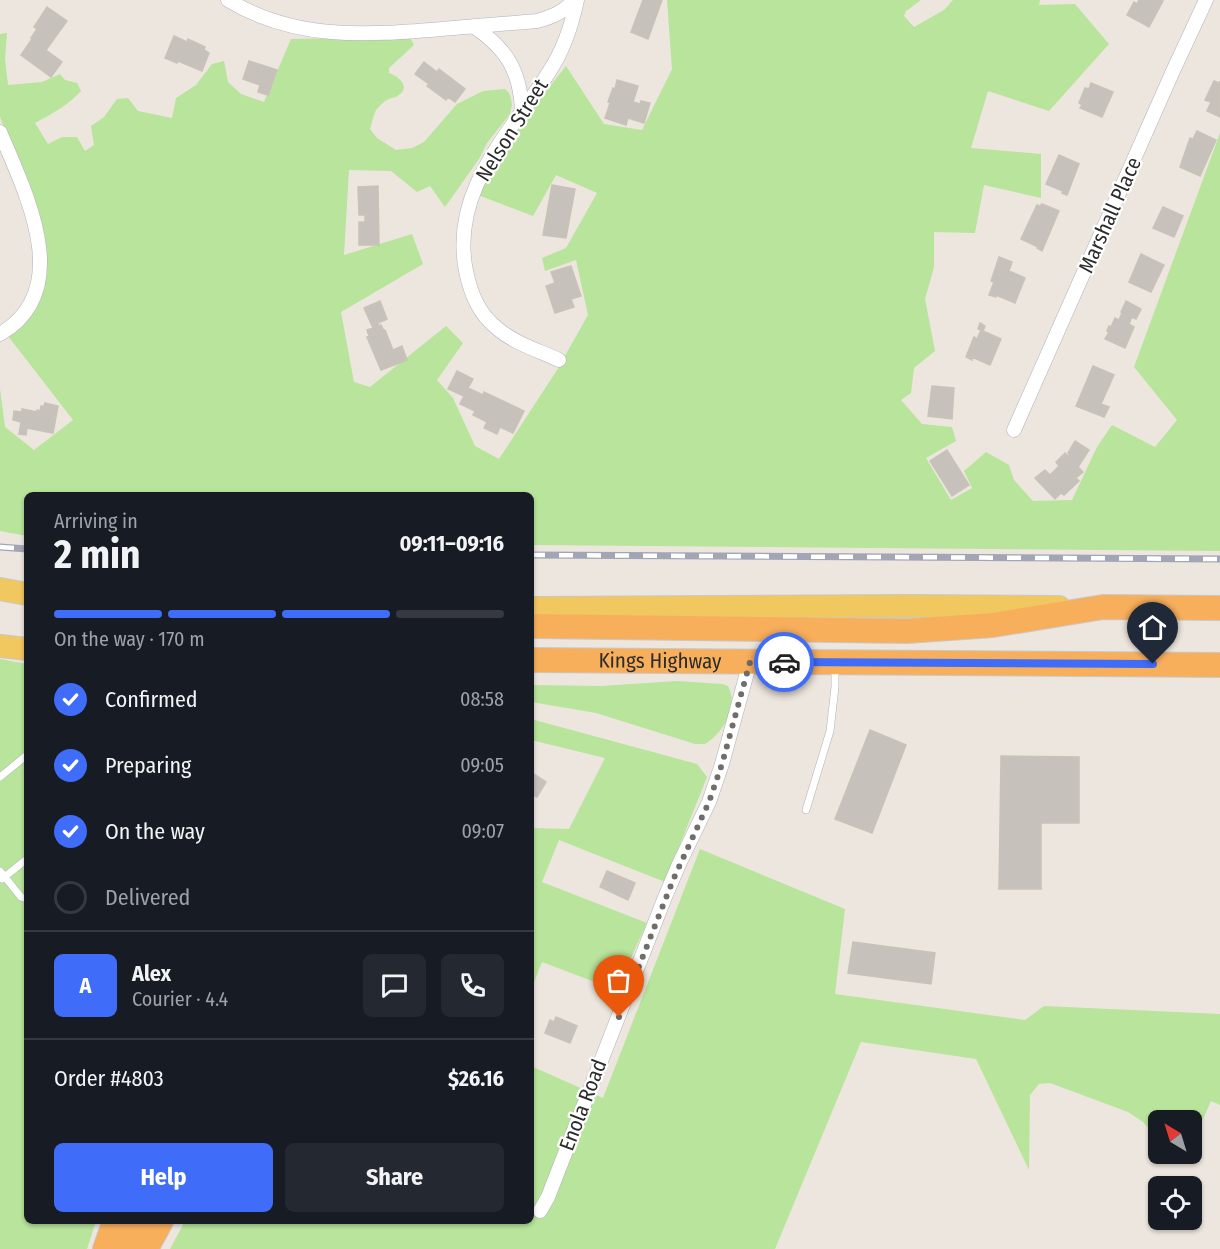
<!DOCTYPE html>
<meta charset="utf-8">
<style>
:root{--surface:#171b24;--page:#242831;--text:#f1f3f6;--muted:#9ea1a6;--line:#363941;--accent:#3f6cf9}
body{margin:0;font-family:"Fira Sans Condensed",sans-serif;background:var(--page);color:var(--text);height:100vh;display:flex;flex-direction:column;font-size:22px;white-space:nowrap}
*{box-sizing:border-box;margin:0}
p{font-size:20px;color:var(--muted)}
.icon{flex:none;width:33px;height:33px;fill:none;stroke:currentColor;stroke-width:2;stroke-linecap:round;stroke-linejoin:round}
.map{position:relative;flex:1;overflow:hidden}
.side{position:absolute;left:24px;top:492px;width:510px;height:732px;display:flex;flex-direction:column;background:var(--surface);border-radius:9px;box-shadow:0 2px 4px #0004}
.side>*{flex:none}
.needle{width:39px;rotate:322deg}
.tools{position:absolute;left:1148px;top:1110px;display:grid;gap:12px}
.tools a{display:grid;place-items:center;width:54px;height:54px;border-radius:9px;background:var(--surface);box-shadow:0 2px 4px #0004;font-size:30px}
.pin{position:absolute;display:grid;place-items:center;width:51px;height:51px;color:#fff;margin:-62px -26px;border-radius:50% 50% 50% 0;rotate:-45deg;box-shadow:0 0 6px #0007}
.pin .icon{rotate:45deg}
.courier{position:absolute;display:grid;place-items:center;width:60px;height:60px;margin:-30px;border:4px solid #3f6cf9;border-radius:50%;background:#fff;color:#222;box-shadow:0 2px 8px #0007}
.overview em{font-style:normal;font-weight:700}
.overview div{display:flex;flex-direction:column-reverse}
.overview{display:flex;align-items:center;justify-content:space-between;height:102px;padding:0 30px}
h1{font-size:39px;font-weight:700;line-height:45px}
.bar{display:grid;grid-template-columns:repeat(4,1fr);gap:9px 6px;align-content:center;height:72px;padding:0 30px}
.bar i{height:8px;border-radius:4px;background:var(--line)}
.bar .active{background:var(--accent)}
.bar p{grid-column:span 4}
.line{display:flex;align-items:center;gap:15px;padding:0 30px;border-top:2px solid var(--line)}
.line div{flex:1}
.round{display:grid;place-items:center;flex:none;width:63px;height:63px;border-radius:9px;background:var(--page)}
ol{padding:0 30px;list-style:none}
li{display:flex;align-items:center;gap:18px;height:66px}
li p{margin-inline-start:auto}
li .icon{padding:6px;border-radius:50%;background:var(--accent);color:#fff;stroke-width:4}
li:last-child{color:var(--muted)}
li i{width:33px;height:33px;border:3px solid var(--line);border-radius:50%}
.primary-button{display:flex;gap:12px;margin-top:auto;padding:12px 30px}
.primary-button a{flex:1;height:69px;border-radius:9px;background:var(--accent);color:#fff;font-size:24px;font-weight:700;line-height:69px;text-align:center}
.primary-button a+a{background:var(--page);color:var(--text)}
.map>svg:first-child{display:block}
.green{fill:#b8e49b}
.building{fill:#c6c1ba;stroke:#c9c2b8;stroke-width:1.5}
.lines{fill:none;stroke-linecap:round;stroke-linejoin:round}
.service-casing{stroke:#afb2bc;stroke-width:8}
.minor-casing{stroke:#afb2bc;stroke-width:15}
.primary-casing{stroke:#c8c8c8;stroke-width:24}
.trunk-casing{stroke:#c8c8c8;stroke-width:26}
.service{stroke:#fff;stroke-width:7}
.minor{stroke:#fff;stroke-width:14}
.primary{stroke:#f1c760;stroke-width:22}
.trunk{stroke:#f8af5c;stroke-width:24}
.rail-casing{stroke:#a1a5b6;stroke-width:7}
.rail{stroke:#fff;stroke-width:4.5;stroke-dasharray:14;stroke-linecap:butt}
.done{stroke:#706d6a;stroke-width:6;stroke-dasharray:0 10.8}
.route{stroke:#3f6cf9;stroke-width:8}
.labels{text-anchor:middle;dominant-baseline:central;stroke-width:4.5;stroke-linejoin:round;paint-order:stroke}
.street-label{font-size:21px;fill:#2c2c2c;stroke:#fff}
</style>
<div class="map">
<svg width="1220" height="1249" viewBox="0 0 1220 1249">
<rect width="100%" height="100%" fill="#ede6de"/>
<!-- green -->
<path class="green" d="M667 0H921L906 11 904 16 914 27 944 10 953 0H1040L1039 5 1075 4 1109 44 1049 111 988 91 971 148 1041 154V198L984 185 975 233 934 232V267L925 299 935 351 914 368 911 393 901 400 922 424 952 427 956 441 926 458 951 500 972 488 964 471 986 452 1009 465 1014 480 1033 501 1072 500 1097 447 1112 425 1155 447 1177 420 1134 367 1220 133V551L531 545V495H27V536L0 531V389L5 427 34 450 73 420 8 336 41 299 45 236 0 117V34L7 33 5 59 8 85 42 82 60 74 65 80 77 83 81 91C68 105 52 114 35 123L48 144 62 137H77L85 151 94 145 91 126 104 117 117 99 128 98 138 111 172 118 176 98 196 85 212 64 224 61 228 82 241 94 264 102 291 39 410 37 414 45 389 68V73C400 77 412 88 396 97 393 98 390 98 387 100 383 102 379 107 376 110 373 116 372 123 370 129L377 138 396 150 412 148 424 142 457 104 483 91 505 89 509 93 511 99 512 105 510 114 487 143 479 159 445 207 430 186 417 192 391 171 349 170 344 255 412 234 423 264 341 312 354 382 370 387 446 326 463 343 437 380 453 398 475 446 499 459 557 370 588 315 576 260 545 271 542 258 566 248 597 193 556 175 533 216 478 195 510 136 566 66 604 124 642 130 672 69Z
M0 659 27 664V1221H96L87 1249H0Z
M677 681 722 684 728 686C739 707 723 733 705 744H695L596 713 531 702V685L601 686Z
M531 719 697 764 707 777 665 882 559 840 542 882 647 923 616 990 542 962 531 990V828L569 829 605 758 531 740Z
M700 849 845 909 835 994 1025 1020 1044 1006 1220 1014V1105L1211 1101 1191 1147V1120H1158V1139L1143 1122 1128 1112 1050 1083 1039 1084 1030 1095 1029 1170 976 1059 861 1042 775 1249H170L185 1221H531V1066L603 1098Z"/>
<!-- building -->
<path class="building" d="M643 0H662L648 39 631 32Z
M1139 0H1160L1163 1 1149 27 1127 15 1134 2 1137 4Z
M47 7 67 21 46 50 62 62 51 77 21 55 32 39 31 38 37 29 34 27Z
M174 36 187 42 188 39 205 47 204 50 209 53 202 71 178 61 177 63 165 58Z
M249 61 277 70 268 95 258 92 260 85 243 79Z
M424 62 437 72 439 69 465 89 455 102 448 97 446 100 427 86 429 84 415 74Z
M617 80 638 86 633 102 640 104 641 101 650 103 644 123 628 118 626 125 605 118 610 103 608 102 613 88 615 89Z
M1214 81 1219 83 1220 81V117L1207 111 1211 102 1205 100Z
M1091 83 1113 92 1102 117 1080 108 1082 105 1079 103 1085 88 1089 89Z
M1197 131 1216 140 1200 176 1180 167 1190 138 1193 139Z
M1059 155 1079 164 1067 195 1062 193 1063 191 1046 184Z
M552 185 575 189 566 238 543 235Z
M378 186 379 245H359V222H365V215H359L358 187Z
M1042 204 1059 211 1042 251 1037 248 1038 247 1021 239 1037 205 1040 206Z
M1163 207 1183 216 1174 237 1153 228Z
M1141 254 1164 265 1151 292 1129 282Z
M999 257 1012 262 1009 271 1025 278 1015 303 996 295V297L989 295 994 282 991 281Z
M571 266 581 296 571 299 574 307 555 313 546 286 555 283 551 272Z
M380 301 387 319 378 323 379 326 381 325 384 331 385 330 393 350 402 346 407 360 381 370 367 337 369 336 367 330 373 328 364 308Z
M1126 301 1141 309 1136 319 1132 317 1129 324 1134 327 1125 348 1105 339 1109 332 1107 331 1109 326 1111 327 1115 318 1119 320 1122 313 1121 312Z
M980 323 985 326 983 331 1001 339 990 365 972 357V360L966 357 974 337 977 339 981 330 978 329Z
M1093 366 1114 375 1101 404 1109 407 1104 417 1076 406Z
M457 371 473 379 468 388 483 395 484 392 524 411 513 433 500 427 497 434 484 428 487 422 473 415 475 411 460 404 464 396 448 389Z
M932 386 954 388 952 419 928 416Z
M45 403 58 406 53 433 27 428 26 435 19 434 21 422 13 420 14 411 22 412V409L37 412V410L40 411 41 406H44Z
M1075 441 1089 450 1078 467 1083 472 1076 478 1079 481 1064 495 1061 493 1055 499 1035 478 1045 470 1050 475 1059 466 1056 462 1065 453 1068 456 1070 454 1068 453Z
M947 450 969 485 952 496 930 461Z
M870 730 906 745 872 833 835 819Z
M1001 756 1079 757V823H1041V889H999Z
M531 772 546 782 537 797 531 794Z
M607 871 635 883 628 900 600 887Z
M853 942 935 953 931 984 848 973Z
M556 1017 577 1026 570 1043 545 1033 550 1020 554 1022Z"/>
<g class="lines">
<defs>
<path id="service" d="M0 777 27 755
M806 810 830 731 835 687V665
M0 871 21 897 27 899
M2 879 27 859"/>
<path id="minor" d="M228 0C296 41 366 35 442 29 474 26 505 24 537 21 552 17 564 12 574 0
M473 26C506 48 520 70 522 110
M0 132C25 192 76 290 0 334
M559 360C540 351 514 343 498 329 479 314 471 295 466 271 450 190 510 134 549 72 563 51 572 24 577 0
M1014 430 1173 71 1206 0
M540 1211 548 1197 665 897 680 862 709 802 722 764 750 662"/>
<path id="primary" d="M0 589 27 594
M531 608 907 606 1059 607
M0 646 27 649"/>
<g id="trunk">
<path d="M531 626 907 631 993 625 1103 607 1220 608"/>
<path id="s1" d="M531 660 1220 665"/>
<path d="M105 1249 115 1221"/>
<path d="M126 1249 142 1221"/>
<path d="M146 1249 161 1221"/>
</g>
</defs>
<!-- service casing -->
<use href="#service" class="service-casing"/>
<!-- minor casing -->
<use href="#minor" class="minor-casing"/>
<!-- primary casing -->
<use href="#primary" class="primary-casing"/>
<!-- trunk casing -->
<use href="#trunk" class="trunk-casing"/>
<!-- service -->
<use href="#service" class="service"/>
<!-- minor -->
<use href="#minor" class="minor"/>
<!-- primary -->
<use href="#primary" class="primary"/>
<!-- trunk -->
<use href="#trunk" class="trunk"/>
<defs>
<path id="rail" d="M0 547 27 549
M531 555 1220 559"/>
</defs>
<!-- rail casing -->
<use href="#rail" class="rail-casing"/>
<!-- rail -->
<use href="#rail" class="rail"/>
</g>
<g class="lines">
<!-- done -->
<path class="done" d="M619 1017 673 880 709 802 722 764 750 662H784"/>
<!-- route -->
<path class="route" d="M784 662 1153 664"/>
</g>
<g class="labels">
<!-- street labels -->
<g class="street-label">
<text transform="translate(512 130) rotate(-58)">Nelson Street</text>
<text transform="translate(1110 215) rotate(-66)">Marshall Place</text>
<text stroke="none"><textPath href="#s1" startOffset="129">Kings Highway</textPath></text>
<text transform="translate(583 1105) rotate(-69)">Enola Road</text>
</g>
</g>
</svg>
<div class="tools">
<a><svg class="needle" viewBox="-14 -14 28 28"><path d="M0-13l5 13h-10z" fill="#e53935"/><path d="M0 13l5-13h-10z" fill="#9ea1a6"/></svg></a>
<a><svg class="icon" aria-label="locate" viewBox="0 0 24 24"><circle cx="12" cy="12" r="6"/><path d="M12 2v4M12 18v4M2 12h4M18 12h4"/></svg></a>
</div>
<div class="pin" style="left:619px;top:1017px;background:#ea580c"><svg class="icon" aria-label="bag" viewBox="0 0 24 24"><path d="M5 8h14l-1 12H6zM9 8a3 3 0 0 1 6 0"/></svg></div>
<div class="pin" style="left:1153px;top:664px;background:#1f2937"><svg class="icon" aria-label="home" viewBox="0 0 24 24"><path d="M3 11l9-7 9 7M6 9v11h12V9"/></svg></div>
<div class="courier" style="left:784px;top:662px"><svg class="icon" aria-label="car" viewBox="0 0 24 24"><path d="M5 17H2v-5l4-1 3-4h7l3 4 3 1v5h-3M9 17h6M6 11h13"/><circle cx="7" cy="17" r="2"/><circle cx="17" cy="17" r="2"/></svg></div>
<section class="side">
<div class="overview"><div><h1>2 min</h1><p>Arriving in</p></div><em>09:11–09:16</em></div>
<div class="bar"><i class="active"></i><i class="active"></i><i class="active"></i><i></i><p>On the way · 170 m</p></div>
<ol>
<li><svg class="icon" aria-label="check" viewBox="0 0 24 24"><path d="M5 12l5 5 9-10"/></svg>Confirmed<p>08:58</p></li>
<li><svg class="icon" aria-label="check" viewBox="0 0 24 24"><path d="M5 12l5 5 9-10"/></svg>Preparing<p>09:05</p></li>
<li><svg class="icon" aria-label="check" viewBox="0 0 24 24"><path d="M5 12l5 5 9-10"/></svg>On the way<p>09:07</p></li>
<li><i></i>Delivered</li>
</ol>
<div class="line" style="height:108px"><b class="round" style="background:var(--accent);color:#fff">A</b><div><b>Alex</b><p>Courier · 4.4</p></div><a class="round"><svg class="icon" aria-label="chat" viewBox="0 0 24 24"><path d="M4 5h16v11H9l-5 4z"/></svg></a><a class="round"><svg class="icon" aria-label="phone" viewBox="0 0 24 24"><path d="M5 4h4l2 5-3 2q2 4 5 5l2-3 5 2v4C11 20 4 13 5 4z"/></svg></a></div>
<div class="line" style="height:78px"><div>Order #4803</div><b>$26.16</b></div>
<div class="primary-button"><a>Help</a><a>Share</a></div>
</section>
</div>
